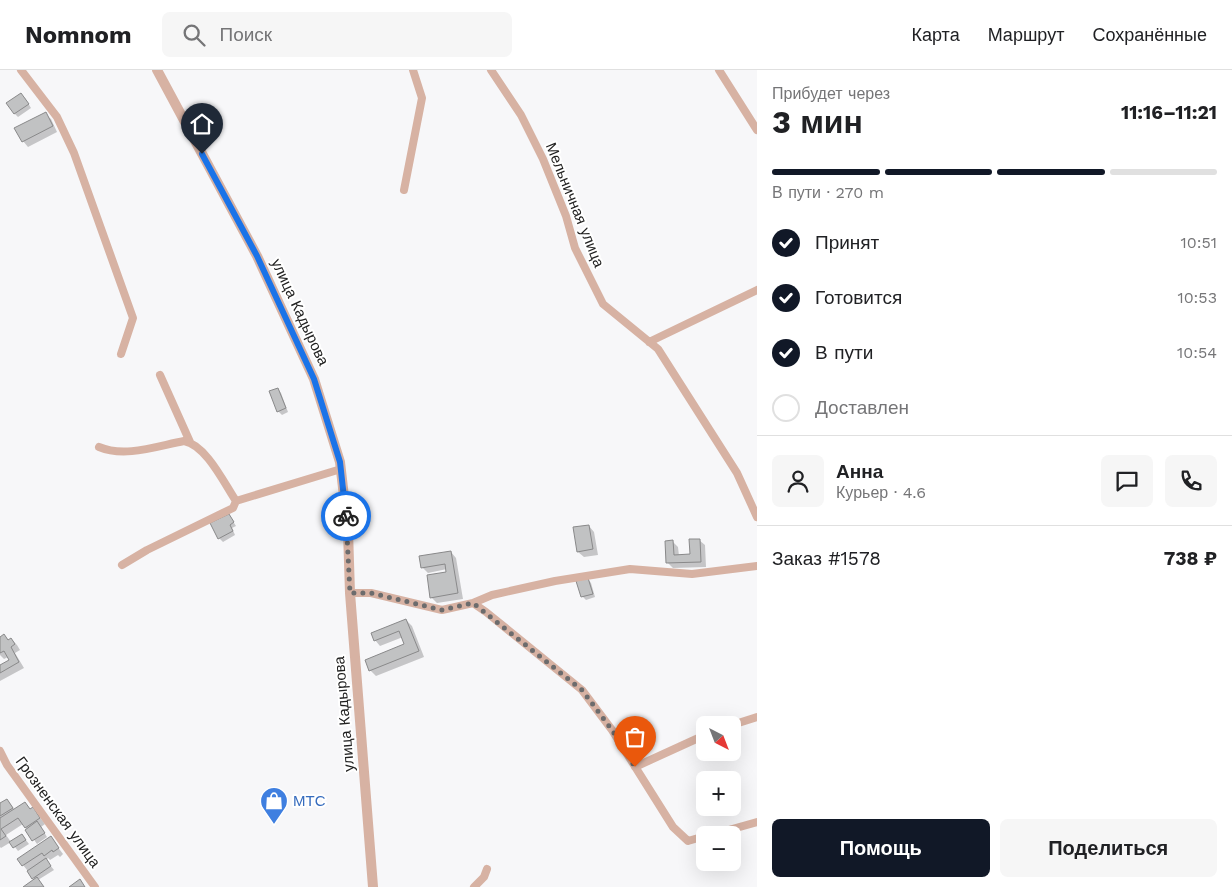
<!DOCTYPE html>
<html lang="ru">
<meta charset="utf-8">
<style>
:root{--surface:#fff;--page:#f6f6f6;--text:#202124;--muted:#757577;--line:#e0e0e0;--accent:#111827}
body{margin:0;font-family:"Work Sans",sans-serif;background:var(--page);color:var(--text);height:100vh;display:flex;flex-direction:column;font-size:19px;white-space:nowrap}
*{box-sizing:border-box;margin:0}
p{font-size:16px;color:var(--muted)}
.icon{flex:none;width:28px;height:28px;fill:none;stroke:currentColor;stroke-width:2;stroke-linecap:round;stroke-linejoin:round}
.map{position:relative;flex:1;overflow:hidden}
.sheet{display:flex;flex-direction:column;background:var(--surface);width:475px}
.sheet>*{flex:none}
.needle{width:32px;rotate:138deg}
.controls{position:absolute;left:696px;top:646px;display:grid;gap:10px}
.controls a{display:grid;place-items:center;width:45px;height:45px;border-radius:8px;background:var(--surface);box-shadow:0 5px 20px #0002;font-size:25px}
.pin{position:absolute;display:grid;place-items:center;width:42px;height:42px;color:#fff;margin:-51px -21px;border-radius:50% 50% 50% 0;rotate:-45deg;box-shadow:0 0 5px #0007}
.pin .icon{rotate:45deg}
.courier{position:absolute;display:grid;place-items:center;width:50px;height:50px;margin:-25px;border:4px solid #1a73e8;border-radius:50%;background:#fff;color:#222;box-shadow:0 1px 6px #0007}
.head em{font-style:normal;font-weight:700}
.head div{display:flex;flex-direction:column-reverse}
.head{display:flex;align-items:center;justify-content:space-between;height:85px;padding:0 15px}
h1{font-size:32px;font-weight:700;line-height:38px}
.bar{display:grid;grid-template-columns:repeat(4,1fr);gap:8px 5px;align-content:center;height:60px;padding:0 15px}
.bar i{height:6px;border-radius:4px;background:var(--line)}
.bar .on{background:var(--accent)}
.bar p{grid-column:span 4}
.line{display:flex;align-items:center;gap:12px;padding:0 15px;border-top:1px solid var(--line)}
.line div{flex:1}
.round{display:grid;place-items:center;flex:none;width:52px;height:52px;border-radius:8px;background:var(--page)}
ol{padding:0 15px;list-style:none}
li{display:flex;align-items:center;gap:15px;height:55px}
li p{margin-inline-start:auto}
li .icon{padding:5px;border-radius:50%;background:var(--accent);color:#fff;stroke-width:4}
li:last-child{color:var(--muted)}
li i{width:28px;height:28px;border:2px solid var(--line);border-radius:50%}
.cta{display:flex;gap:10px;margin-top:auto;padding:10px 15px}
.cta a{flex:1;height:58px;border-radius:8px;background:var(--accent);color:#fff;font-size:20px;font-weight:700;line-height:58px;text-align:center}
.cta a+a{background:var(--page);color:var(--text)}
header{display:flex;align-items:center;gap:30px;box-sizing:border-box;height:70px;padding:0 25px;background:var(--surface);border-bottom:1px solid var(--line)}
header strong{font-size:24px}
nav{display:flex;gap:28px;margin-inline-start:auto;font-size:18px}
.search{width:350px;height:45px;background:var(--page);display:flex;align-items:center;gap:12px;box-sizing:border-box;padding:0 18px;border-radius:8px;color:var(--muted);font-size:19px}
main{display:flex;flex:1;min-height:0}
.map>svg:first-child{display:block}
.shadow{fill:#0003}
.building{fill:#c1c2c3;stroke:#89898a}
.lines{fill:none;stroke-linecap:round;stroke-linejoin:round}
.minor{stroke:#d7b2a3;stroke-width:8}
.tertiary{stroke:#d7b2a3;stroke-width:10}
.done{stroke:#6c6c6d;stroke-width:5;stroke-dasharray:0 9}
.route{stroke:#1a73e8;stroke-width:6}
.labels{text-anchor:middle;dominant-baseline:central;stroke-width:4;stroke-linejoin:round;paint-order:stroke}
.street-label{font-size:15px;fill:#212121;stroke:#fff}
.shop-label{font-size:15px;fill:#366cbe;stroke:#fff;text-anchor:start}
</style>
<header>
<strong>Nomnom</strong>
<div class="search"><svg class="icon" aria-label="search" viewBox="0 0 24 24"><circle cx="10" cy="10" r="6"/><path d="M15 15l6 6"/></svg>Поиск</div>
<nav><a>Карта</a><a>Маршрут</a><a>Сохранённые</a></nav>
</header>
<main>
<div class="map">
<svg width="757" height="817" viewBox="0 0 757 817">
<rect width="100%" height="100%" fill="#f7f7f9"/>
<!-- shadow -->
<path class="shadow" d="M25 28 31 38 18 47 14 43Z
M45 44 51 49 57 62 28 77 23 71Z
M278 319 281 323 288 342 282 345 278 341Z
M229 445 236 456 232 458 235 465 223 472 219 468Z
M589 456 594 462 598 485 584 487 578 482Z
M699 470 705 475 706 497 673 498 667 492 673 472 678 477 679 486 691 485Z
M451 482 456 488 463 529 437 533 431 527 447 503V499L428 503 422 497Z
M588 509 591 513 595 527 586 530 582 526Z
M406 550 412 556 424 587 376 606 370 600 406 575 403 567 380 576 375 570Z
M4 566 9 570 11 569 17 575 20 580 15 583 24 598 0 611V596L10 591 8 587 4 589 0 585V568Z
M7 730 15 740 25 733 31 740 33 738 45 754 41 757 47 767 37 774 23 754 6 765 11 772 22 765 29 774 18 781 11 772 1 778 0 777V735Z
M51 768 63 784 60 787 58 785 50 790 48 788 46 790 54 800 38 810 44 817H26L35 810 23 795Z"/>
<!-- building -->
<path class="building" d="M21 23 29 34 14 44 6 33Z
M46 42 53 56 22 72 14 58Z
M278 318 286 338 277 342 269 321Z
M229 444 234 452 230 455 233 461 218 469 210 453Z
M589 455 593 479 577 482 573 457Z
M689 469H700L701 492 666 493 665 471 673 470 674 485 690 484Z
M451 481 458 523 430 528 427 505 446 502 445 494 421 498 419 486Z
M588 508 593 524 581 527 576 511Z
M406 549 419 581 369 601 365 590 404 574 399 561 374 571 371 563Z
M4 564 8 570 11 568 15 574 11 577 19 592 0 603V595L9 590 4 581 0 583V567Z
M7 729 13 738 0 746V733Z
M25 732 30 739 33 737 40 748 25 758 18 748 1 759 6 766 0 770V748Z
M37 751 45 763 32 771 25 760Z
M22 764 26 770 13 778 9 772Z
M51 766 59 778 53 782 52 780 44 786 42 783 22 796 17 789Z
M46 788 51 796 32 809 27 801Z
M37 807 44 817H23Z
M80 809 85 817H69Z"/>
<g class="lines">
<!-- minor -->
<path class="minor" d="M21 0 57 47 74 83 133 248 121 284
M491 0 521 45 543 89 566 146 575 178 603 234 658 279 737 403 757 447
M719 0 757 60
M404 120 422 28 413 0
M649 272 757 220
M160 305 190 372
M99 377C125 388 157 376 184 371 206 375 224 413 236 431
M236 431 341 399
M122 495 147 480 233 438 236 431
M350 523H371L442 540 473 533 486 542 582 620 612 660 673 757 688 771 705 766
M473 533 492 525 555 511 630 499 692 504 757 496
M732 655 757 647
M0 681 7 695 95 817
M635 697 705 665
M711 765 757 752
M474 817 484 807 487 799"/>
<!-- tertiary -->
<path class="tertiary" d="M157 0 257 186 314 309 340 392 348 461 350 523 373 817"/>
</g>
<g class="lines">
<!-- done -->
<path class="done" d="M346 446 350 523H371L442 540 473 533 582 620 612 660 635 697"/>
<!-- route -->
<path class="route" d="M202 84 257 186 314 309 340 392 346 446"/>
</g>
<!-- icons -->
<defs>
<symbol id="shop-pin" viewBox="-11 -11 22 30"><path d="M0 17L-7.5 6A9.5 9.5 0 1 1 7.5 6Z" fill="#3f7fe0" stroke="#fff"/><path d="M-5-2.5h2.3a2.7 3.5 0 0 1 5.4 0H5L5.5 6h-11ZM-1.5-2.5h3a1.5 2.3 0 0 0-3 0Z" fill="#fff"/></symbol>
</defs>
<g fill-rule="evenodd">
<use href="#shop-pin" x="258" y="715" width="32" height="43"/>
</g>
<g class="labels">
<!-- street labels -->
<g class="street-label">
<text transform="translate(575 135) rotate(68)">Мельничная улица</text>
<text transform="translate(300 242) rotate(65)">улица Кадырова</text>
<text transform="translate(344 644) rotate(-95)">улица Кадырова</text>
<text transform="translate(58 742) rotate(54)">Грозненская улица</text>
</g>
<!-- shop labels -->
<g class="shop-label">
<text x="293" y="731">МТС</text>
</g>
</g>
</svg>
<div class="controls">
<a><svg class="needle" viewBox="-14 -14 28 28"><path d="M0-13l5 13h-10z" fill="#e53935"/><path d="M0 13l5-13h-10z" fill="#757577"/></svg></a>
<a>+</a>
<a>−</a>
</div>
<div class="pin" style="left:635px;top:697px;background:#ea580c"><svg class="icon" aria-label="bag" viewBox="0 0 24 24"><path d="M5 8h14l-1 12H6zM9 8a3 3 0 0 1 6 0"/></svg></div>
<div class="pin" style="left:202px;top:84px;background:#1f2937"><svg class="icon" aria-label="home" viewBox="0 0 24 24"><path d="M3 11l9-7 9 7M6 9v11h12V9"/></svg></div>
<div class="courier" style="left:346px;top:446px"><svg class="icon" aria-label="bike" viewBox="0 0 24 24"><circle cx="6" cy="16" r="4"/><circle cx="18" cy="16" r="4"/><path d="M6 16l4-8h5l3 8M10 8l3 8H6M13 5h3"/></svg></div>
</div>
<section class="sheet">
<div class="head"><div><h1>3 мин</h1><p>Прибудет через</p></div><em>11:16–11:21</em></div>
<div class="bar"><i class="on"></i><i class="on"></i><i class="on"></i><i></i><p>В пути · 270 m</p></div>
<ol>
<li><svg class="icon" aria-label="check" viewBox="0 0 24 24"><path d="M5 12l5 5 9-10"/></svg>Принят<p>10:51</p></li>
<li><svg class="icon" aria-label="check" viewBox="0 0 24 24"><path d="M5 12l5 5 9-10"/></svg>Готовится<p>10:53</p></li>
<li><svg class="icon" aria-label="check" viewBox="0 0 24 24"><path d="M5 12l5 5 9-10"/></svg>В пути<p>10:54</p></li>
<li><i></i>Доставлен</li>
</ol>
<div class="line" style="height:90px"><a class="round"><svg class="icon" aria-label="person" viewBox="0 0 24 24"><circle cx="12" cy="8" r="4"/><path d="M4 21q1-7 8-7t8 7"/></svg></a><div><b>Анна</b><p>Курьер · 4.6</p></div><a class="round"><svg class="icon" aria-label="chat" viewBox="0 0 24 24"><path d="M4 5h16v11H9l-5 4z"/></svg></a><a class="round"><svg class="icon" aria-label="phone" viewBox="0 0 24 24"><path d="M5 4h4l2 5-3 2q2 4 5 5l2-3 5 2v4C11 20 4 13 5 4z"/></svg></a></div>
<div class="line" style="height:65px"><div>Заказ #1578</div><b>738 ₽</b></div>
<div class="cta"><a>Помощь</a><a>Поделиться</a></div>
</section>
</main>
